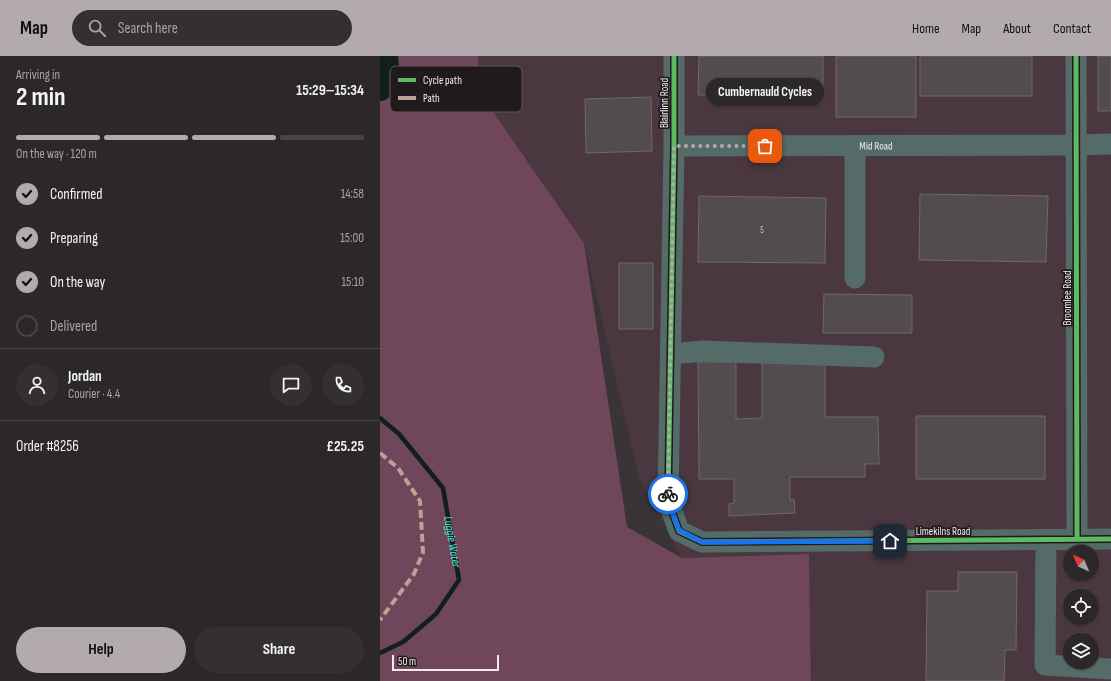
<!DOCTYPE html>
<meta charset="utf-8">
<style>
:root{--surface:#2c2729;--page:#342f31;--text:#f1f3f6;--muted:#a6a5a8;--line:#484446;--accent:#b2aaad}
body{margin:0;font-family:"Sofia Sans Condensed",sans-serif;background:var(--page);color:var(--text);height:100vh;display:flex;flex-direction:column;font-size:15px;white-space:nowrap}
*{box-sizing:border-box;margin:0}
p{font-size:13px;color:var(--muted)}
.icon{flex:none;width:22px;height:22px;fill:none;stroke:currentColor;stroke-width:2;stroke-linecap:round;stroke-linejoin:round}
.map{position:relative;flex:1;overflow:hidden}
.drawer{display:flex;flex-direction:column;background:var(--surface);width:380px}
.drawer>*{flex:none}
.needle{width:26px;rotate:316deg}
.controls{position:absolute;left:683px;top:489px;display:grid;gap:8px}
.controls a{display:grid;place-items:center;width:36px;height:36px;border-radius:50%;background:var(--surface);box-shadow:0 1px 3px #0004,0 0 0 1px var(--line);font-size:20px}
.scale{position:absolute;left:12px;bottom:10px;width:107px;box-sizing:border-box;padding-left:4px;border:2px solid #f2e9ec;border-top:0;font-size:11px;line-height:14px;white-space:nowrap;color:#f2e9ec;-webkit-text-stroke:3px #201a1d;paint-order:stroke}
.pin{position:absolute;display:grid;place-items:center;width:34px;height:34px;color:#fff;margin:-17px;border-radius:8px;box-shadow:0 2px 6px #0006}
.courier{position:absolute;display:grid;place-items:center;width:40px;height:40px;margin:-20px;border:3px solid #1a73e8;border-radius:50%;background:#fff;color:#222;box-shadow:0 1px 5px #0007}
.bubble{position:absolute;height:28px;border-radius:14px;background:var(--surface);box-shadow:0 1px 3px #0004,0 0 0 1px var(--line);font-size:13px;font-weight:700;line-height:28px;text-align:center}
.head em{font-style:normal;font-weight:700}
.head div{display:flex;flex-direction:column-reverse}
.head{display:flex;align-items:center;justify-content:space-between;height:68px;padding:0 16px}
h1{font-size:26px;font-weight:700;line-height:30px}
.bar{display:grid;grid-template-columns:repeat(4,1fr);gap:6px 4px;align-content:center;height:48px;padding:0 16px}
.bar i{height:5px;border-radius:3px;background:var(--line)}
.bar .active{background:var(--accent)}
.bar p{grid-column:span 4}
.line{display:flex;align-items:center;gap:10px;padding:0 16px;border-top:1px solid var(--line)}
.line div{flex:1}
.round{display:grid;place-items:center;flex:none;width:42px;height:42px;border-radius:21px;background:var(--page)}
ol{padding:0 16px;list-style:none}
li{display:flex;align-items:center;gap:12px;height:44px}
li p{margin-inline-start:auto}
li .icon{padding:4px;border-radius:50%;background:var(--accent);color:#111;stroke-width:4}
li:last-child{color:var(--muted)}
li i{width:22px;height:22px;border:2px solid var(--line);border-radius:50%}
.action{display:flex;gap:8px;margin-top:auto;padding:8px 16px}
.action a{flex:1;height:46px;border-radius:24px;background:var(--accent);color:#111;font-size:16px;font-weight:700;line-height:46px;text-align:center}
.action a+a{background:var(--page);color:var(--text)}
header{display:flex;align-items:center;gap:24px;box-sizing:border-box;height:56px;padding:0 20px;background:var(--accent);color:#111}
header strong{font-size:19px}
nav{display:flex;gap:22px;margin-inline-start:auto;font-size:14px}
.search{width:280px;height:36px;background:var(--page);display:flex;align-items:center;gap:10px;box-sizing:border-box;padding:0 14px;border-radius:22px;color:var(--muted);font-size:15px}
main{display:flex;flex:1;min-height:0}
.map>svg:first-child{display:block}
.built{fill:#4a373f;fill-rule:evenodd}
.green{fill:#70475a}
.lines{fill:none;stroke-linecap:round;stroke-linejoin:round}
.stream{stroke:#111f1d;stroke-width:4.5}
.river{stroke:#111f1d;stroke-width:26}
.building{fill:#524c4f;stroke:#6e696b}
.minor{stroke:#556b68;stroke-width:21}
.quiet{stroke:#bda197;stroke-width:4;stroke-dasharray:8 4;stroke-linecap:butt}
.cycleway-casing{stroke:#201a1d;stroke-width:8}
.cycleway{stroke:#5cba63;stroke-width:5}
.done{stroke:#b2aaad;stroke-width:4;stroke-dasharray:0 7.2}
.route{stroke:#1a73e8;stroke-width:5}
.labels{text-anchor:middle;dominant-baseline:central;stroke-width:3.5;stroke-linejoin:round;paint-order:stroke}
.number-label{font-size:9px;fill:#cac2c5}
.street-label{font-size:11px;fill:#f2e9ec;stroke:#201a1d}
.water-label{font-size:12px;font-style:italic;fill:#44f6e1;stroke:#201a1d}
.key{fill:#201a1d;stroke:#5f585b;stroke-width:1}
.key-label{font-size:11px;fill:#f2e9ec}
</style>
<header>
<strong>Map</strong>
<div class="search"><svg class="icon" aria-label="search" viewBox="0 0 24 24"><circle cx="10" cy="10" r="6"/><path d="M15 15l6 6"/></svg>Search here</div>
<nav><a>Home</a><a>Map</a><a>About</a><a>Contact</a></nav>
</header>
<main>
<section class="drawer">
<div class="head"><div><h1>2 min</h1><p>Arriving in</p></div><em>15:29–15:34</em></div>
<div class="bar"><i class="active"></i><i class="active"></i><i class="active"></i><i></i><p>On the way · 120 m</p></div>
<ol>
<li><svg class="icon" aria-label="check" viewBox="0 0 24 24"><path d="M5 12l5 5 9-10"/></svg>Confirmed<p>14:58</p></li>
<li><svg class="icon" aria-label="check" viewBox="0 0 24 24"><path d="M5 12l5 5 9-10"/></svg>Preparing<p>15:00</p></li>
<li><svg class="icon" aria-label="check" viewBox="0 0 24 24"><path d="M5 12l5 5 9-10"/></svg>On the way<p>15:10</p></li>
<li><i></i>Delivered</li>
</ol>
<div class="line" style="height:72px"><a class="round"><svg class="icon" aria-label="person" viewBox="0 0 24 24"><circle cx="12" cy="8" r="4"/><path d="M4 21q1-7 8-7t8 7"/></svg></a><div><b>Jordan</b><p>Courier · 4.4</p></div><a class="round"><svg class="icon" aria-label="chat" viewBox="0 0 24 24"><path d="M4 5h16v11H9l-5 4z"/></svg></a><a class="round"><svg class="icon" aria-label="phone" viewBox="0 0 24 24"><path d="M5 4h4l2 5-3 2q2 4 5 5l2-3 5 2v4C11 20 4 13 5 4z"/></svg></a></div>
<div class="line" style="height:52px"><div>Order #8256</div><b>£25.25</b></div>
<div class="action"><a>Help</a><a>Share</a></div>
</section>
<div class="map">
<svg width="731" height="625" viewBox="0 0 731 625">
<rect width="100%" height="100%" fill="#3a3437"/>
<!-- built -->
<path class="built" d="M98 0H731V625H432L429 498 302 502 259 422 204 187 100 37ZM690 496H712V518H690ZM690 540H712V562H690ZM690 584H712V606H690Z"/>
<!-- green -->
<path class="green" d="M0 0H98L100 37 204 187 247 471 302 502 429 498 431 625H0Z"/>
<g class="lines">
<!-- stream -->
<path class="stream" id="s1" d="M0 362 19 378 63 432 79 524 56 558 23 586 0 597"/>
<!-- river -->
<path class="river" d="M0 32 7 22 5 0"/>
</g>
<!-- building -->
<path class="building" d="M319 0H443V40L318 39Z
M456 0H536V61H456Z
M540 0H652V40H540Z
M718 0H731V55H718Z
M271 41 272 95 206 97 205 43Z
M540 138 668 140 666 206 539 204Z
M319 140 446 142 445 207 318 206Z
M239 207H273V273H239Z
M444 238 532 239V277H443Z
M318 306H356V363L382 362V307H445V361H498L499 408H485V421H410V444L414 443 415 457 349 460V448L354 447V423H319Z
M536 360H665V423H536Z
M578 516H637L636 594H625L624 625H546L547 535H578Z"/>
<g class="lines">
<!-- minor -->
<g class="minor">
<path d="M294 0V90L288 444 299 475 322 486 731 483"/>
<path d="M696 0 697 483"/>
<path id="s2" d="M294 90 697 89 731 88"/>
<path d="M475 222V90"/>
<path d="M291 298 323 295 494 301"/>
<path d="M666 484 665 609 731 613"/>
</g>
<!-- quiet -->
<path class="quiet" d="M0 397 18 412 40 445 43 496 34 518 0 564"/>
<defs>
<path id="cycleway" d="M294 0V90L288 444 299 475 322 486 731 483
M696 0 697 483"/>
</defs>
<!-- cycleway casing -->
<use href="#cycleway" class="cycleway-casing"/>
<!-- cycleway -->
<use href="#cycleway" class="cycleway"/>
</g>
<g class="lines">
<!-- done -->
<path class="done" d="M288 438 294 90H385"/>
<!-- route -->
<path class="route" d="M288 438V444L299 474 322 486 510 485"/>
</g>
<g class="labels">
<!-- number labels -->
<g class="number-label">
<text x="382" y="174">5</text>
</g>
<!-- street labels -->
<g class="street-label">
<text transform="translate(284 47) rotate(-90)">Blairlinn Road</text>
<text stroke="none"><textPath href="#s2" startOffset="202">Mid Road</textPath></text>
<text transform="translate(687 242) rotate(-90)">Broomlee Road</text>
<text x="563" y="475">Limekilns Road</text>
</g>
<!-- water labels -->
<g class="water-label">
<text stroke="none"><textPath href="#s1" startOffset="149">Luggie Water</textPath></text>
</g>
</g>
<!-- legend -->
<rect x="10" y="10" width="132" height="46" rx="6" class="key"/>
<rect x="18" y="22" width="18" height="4" fill="#5cba63"/>
<rect x="18" y="40" width="18" height="4" fill="#bda197"/>
<g class="key-label">
<text x="43" y="28">Cycle path</text>
<text x="43" y="46">Path</text>
</g>
</svg>
<div class="controls">
<a><svg class="needle" viewBox="-14 -14 28 28"><path d="M0-13l5 13h-10z" fill="#e53935"/><path d="M0 13l5-13h-10z" fill="#a6a5a8"/></svg></a>
<a><svg class="icon" aria-label="locate" viewBox="0 0 24 24"><circle cx="12" cy="12" r="6"/><path d="M12 2v4M12 18v4M2 12h4M18 12h4"/></svg></a>
<a><svg class="icon" aria-label="layers" viewBox="0 0 24 24"><path d="M12 4l9 5-9 5-9-5zM3 14l9 5 9-5"/></svg></a>
</div>
<div class="scale">50 m</div>
<div class="pin" style="left:385px;top:90px;background:#ea580c"><svg class="icon" aria-label="bag" viewBox="0 0 24 24"><path d="M5 8h14l-1 12H6zM9 8a3 3 0 0 1 6 0"/></svg></div>
<div class="pin" style="left:510px;top:485px;background:#1f2937"><svg class="icon" aria-label="home" viewBox="0 0 24 24"><path d="M3 11l9-7 9 7M6 9v11h12V9"/></svg></div>
<div class="courier" style="left:288px;top:438px"><svg class="icon" aria-label="bike" viewBox="0 0 24 24"><circle cx="6" cy="16" r="4"/><circle cx="18" cy="16" r="4"/><path d="M6 16l4-8h5l3 8M10 8l3 8H6M13 5h3"/></svg></div>
<div class="bubble" style="left:326px;top:22px;width:118px">Cumbernauld Cycles</div>
</div>
</main>
